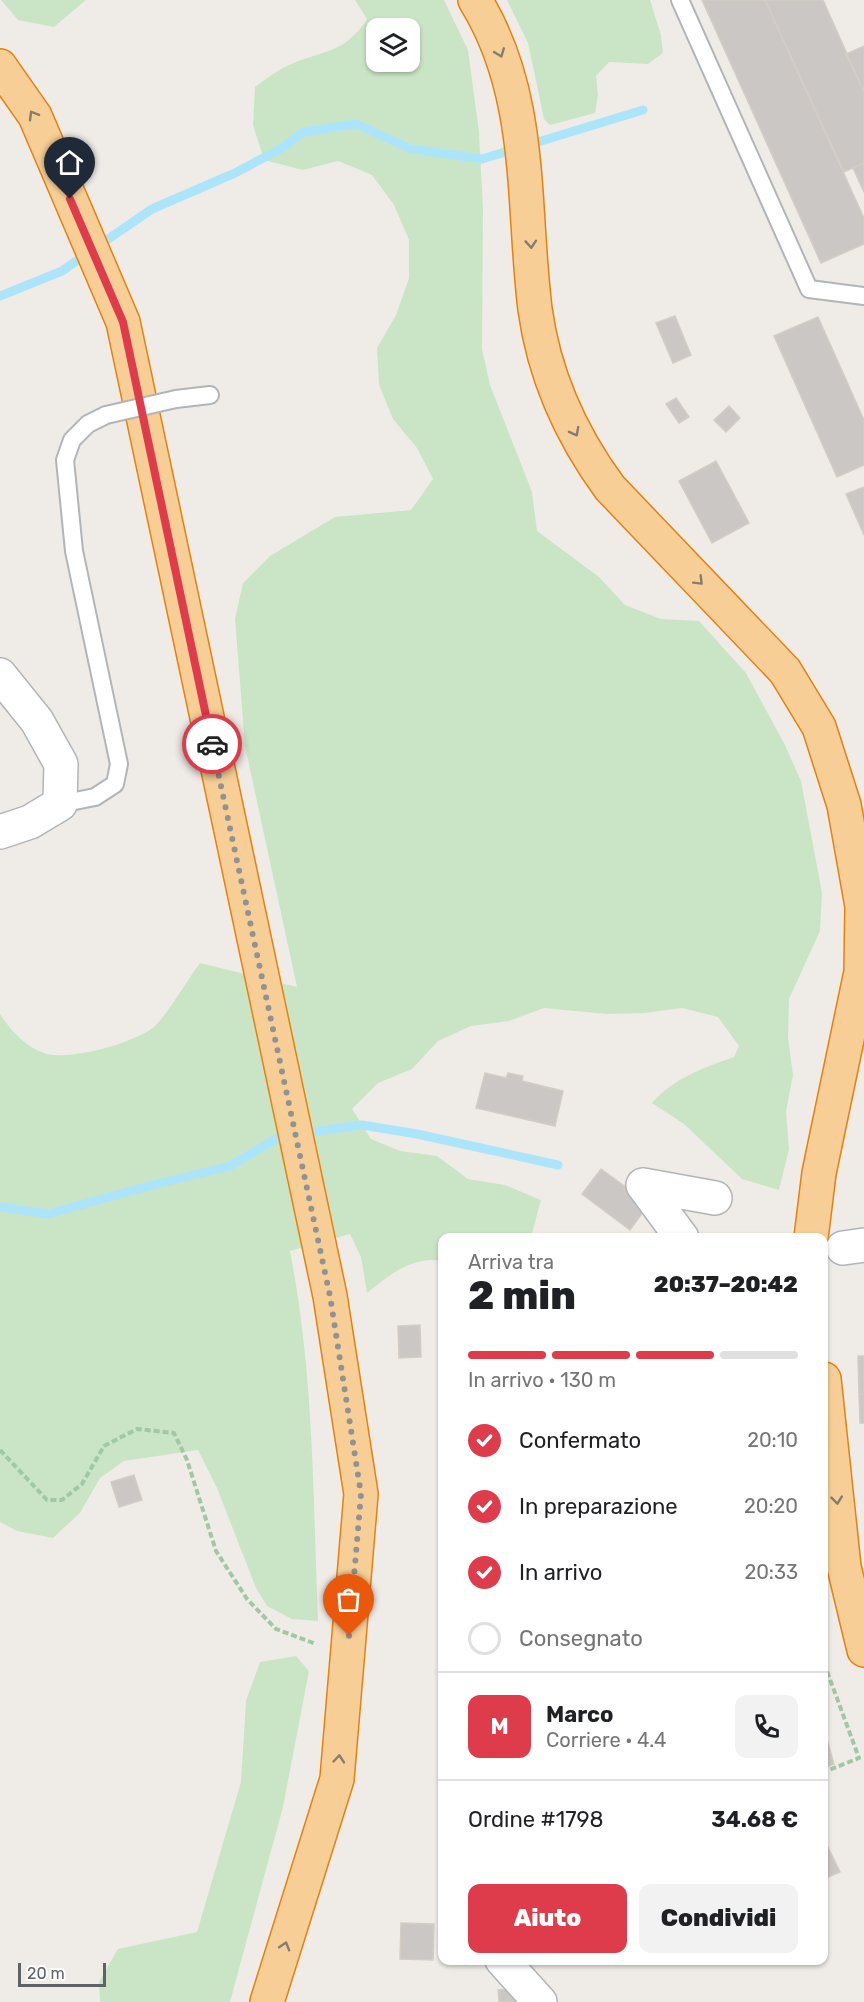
<!DOCTYPE html>
<html lang="it">
<meta charset="utf-8">
<style>
:root{--surface:#fff;--page:#f2f2f2;--text:#202124;--muted:#757577;--line:#e0e0e0;--accent:#df3c4b}
body{margin:0;font-family:Rubik,sans-serif;background:var(--page);color:var(--text);height:100vh;display:flex;flex-direction:column;font-size:22px;white-space:nowrap}
*{box-sizing:border-box;margin:0}
p{font-size:20px;color:var(--muted)}
.icon{flex:none;width:33px;height:33px;fill:none;stroke:currentColor;stroke-width:2;stroke-linecap:round;stroke-linejoin:round}
.map{position:relative;flex:1;overflow:hidden}
.panel{position:absolute;left:438px;top:1233px;width:390px;height:732px;display:flex;flex-direction:column;background:var(--surface);border-radius:12px;box-shadow:0 2px 4px #0004}
.panel>*{flex:none}
.buttons{position:absolute;left:366px;top:18px;display:grid;gap:12px}
.buttons a{display:grid;place-items:center;width:54px;height:54px;border-radius:12px;background:var(--surface);box-shadow:0 2px 4px #0004;font-size:30px}
.scale{position:absolute;left:18px;bottom:15px;width:88px;box-sizing:border-box;padding-left:6px;border:3px solid #5e6366;border-top:0;font-size:16px;line-height:21px;white-space:nowrap;color:#5e6366;-webkit-text-stroke:4px #fff;paint-order:stroke}
.pin{position:absolute;display:grid;place-items:center;width:51px;height:51px;color:#fff;margin:-62px -26px;border-radius:50% 50% 50% 0;rotate:-45deg;box-shadow:0 0 6px #0007}
.pin .icon{rotate:45deg}
.courier{position:absolute;display:grid;place-items:center;width:60px;height:60px;margin:-30px;border:4px solid #df3c4b;border-radius:50%;background:#fff;color:#222;box-shadow:0 2px 8px #0007}
.head em{font-style:normal;font-weight:800}
.head div{display:flex;flex-direction:column-reverse}
.head{display:flex;align-items:center;justify-content:space-between;height:102px;padding:0 30px}
h1{font-size:39px;font-weight:800;line-height:45px}
.bar{display:grid;grid-template-columns:repeat(4,1fr);gap:9px 6px;align-content:center;height:72px;padding:0 30px}
.bar i{height:8px;border-radius:4px;background:var(--line)}
.bar .on{background:var(--accent)}
.bar p{grid-column:span 4}
.line{display:flex;align-items:center;gap:15px;padding:0 30px;border-top:2px solid var(--line)}
.line div{flex:1}
.round{display:grid;place-items:center;flex:none;width:63px;height:63px;border-radius:12px;background:var(--page)}
ol{padding:0 30px;list-style:none}
li{display:flex;align-items:center;gap:18px;height:66px}
li p{margin-inline-start:auto}
li .icon{padding:6px;border-radius:50%;background:var(--accent);color:#fff;stroke-width:4}
li:last-child{color:var(--muted)}
li i{width:33px;height:33px;border:3px solid var(--line);border-radius:50%}
.button{display:flex;gap:12px;margin-top:auto;padding:12px 30px}
.button a{flex:1;height:69px;border-radius:12px;background:var(--accent);color:#fff;font-size:24px;font-weight:800;line-height:69px;text-align:center}
.button a+a{background:var(--page);color:var(--text)}
.map>svg:first-child{display:block}
.green{fill:#cae5c5;fill-rule:evenodd}
.lines{fill:none;stroke-linecap:round;stroke-linejoin:round}
.stream{stroke:#ace5fa;stroke-width:9}
.building{fill:#cbc7c4;stroke:#d4cdc5;stroke-width:1.5}
.lane-casing{stroke:#b2b5b8;stroke-width:20}
.street-casing{stroke:#b2b5b8;stroke-width:36}
.highway-casing{stroke:#e8800e;stroke-width:36}
.path{stroke:#a0c8a4;stroke-width:4;stroke-dasharray:6 3;stroke-linecap:butt}
.lane{stroke:#fff;stroke-width:16}
.street{stroke:#fff;stroke-width:33}
.highway{stroke:#f7ce96;stroke-width:33}
.lane-bridge-casing{stroke:#b2b5b8;stroke-width:20;stroke-linecap:butt}
.lane-bridge{stroke:#fff;stroke-width:16}
.oneway{stroke:#847e72}
.done{stroke:#919393;stroke-width:6;stroke-dasharray:0 10.8}
.route{stroke:#df3c4b;stroke-width:8}
</style>
<div class="map">
<svg width="864" height="2002" viewBox="0 0 864 2002">
<rect width="100%" height="100%" fill="#efece7"/>
<!-- green -->
<path class="green" d="M1 0H86L54 27 18 20Z
M355 0H444L468 50 479 132 483 209 482 349 490 385 532 492 537 531 599 577 625 605 661 619 699 621 746 673 785 745 801 781 822 893 820 931 789 999 788 1037 793 1075 786 1112 789 1149 779 1190 742 1179 684 1124 652 1103C674 1078 703 1068 734 1057L739 1046 718 1017 682 1008 645 1013 607 1014 544 1008 509 1021 471 1026 438 1041 412 1069 378 1083 352 1109 371 1139 400 1151 437 1156 468 1179 505 1185 541 1200 531 1237 442 1238V1261C413 1255 388 1276 367 1293L361 1257 350 1234 290 1251C314 1372 313 1498 318 1621L292 1619 267 1606 256 1588 217 1488 198 1450 124 1461 100 1478 80 1513 53 1538 17 1531 0 1522V1014C11 1031 25 1046 44 1053 68 1062 140 1042 157 1024 172 1007 186 982 200 963L297 987 245 746 235 619 243 583 270 556 335 517 411 510 433 479 417 448 393 419 379 385 377 348 396 315 409 278V240L394 205 372 175 338 161 303 170 264 160 253 125 255 87C265 80 276 71 287 66 321 50 344 55 367 19ZM376 28H410V62H376Z
M507 0H650L661 35 663 53 648 64 609 62 596 76 598 95 595 113 550 125 544 119 528 43Z
M296 1656 309 1671 283 1807 230 2002H100L99 1982 118 1949 197 1932 241 1782 246 1701 260 1662Z"/>
<g class="lines">
<!-- stream -->
<path class="stream" d="M98 246 152 209 235 173 282 148 303 132 356 124 411 149 482 159 643 110
M0 296 62 271 86 254
M0 1207 48 1214 145 1187 230 1166 281 1136 362 1125 417 1134 558 1165"/>
</g>
<!-- building -->
<path class="building" d="M702 0H765L864 218V244L821 263Z
M765 0H823L864 92V163L844 172Z
M864 46V92L846 54Z
M864 163V192L853 168Z
M675 316 691 355 673 363 656 323Z
M818 317 864 420V465L837 477 774 336Z
M676 398 689 417 679 423 666 404Z
M729 406 740 418 726 432 714 420Z
M716 461 749 523 712 543 679 481Z
M864 487V535L846 494Z
M485 1073 506 1078 508 1073 523 1076 522 1081 563 1091 555 1126 476 1108Z
M601 1169 649 1204 630 1230 582 1194Z
M420 1325 421 1357 399 1358 398 1326Z
M858 1356H864V1394H859Z
M859 1394H864V1423H860Z
M134 1475 142 1500 119 1507 111 1482Z
M824 1729 834 1764 824 1768Z
M824 1839 840 1872 824 1879Z
M401 1923 434 1924 433 1960 400 1959Z
M517 1988 518 2002H499L498 1990Z"/>
<g class="lines">
<defs>
<path id="lane" d="M680 0 809 289 864 296
M176 399 210 395
M60 804 95 797 115 784 119 764 74 551 65 460 72 440 88 424 106 415"/>
<path id="street" d="M0 675 37 721 61 764 60 804 30 822 0 832
M643 1185 715 1198
M643 1185 682 1238
M843 1248 864 1245
M502 1960 540 2002"/>
<path id="highway" d="M475 0C534 95 522 204 535 309 544 375 571 435 610 488L785 671 819 727 844 805 862 906 861 972 819 1173 811 1238
M0 66 35 116 123 322 330 1296 361 1494 337 1779 267 2002
M824 1379 844 1567 864 1650"/>
</defs>
<!-- lane casing -->
<use href="#lane" class="lane-casing"/>
<!-- street casing -->
<use href="#street" class="street-casing"/>
<!-- highway casing -->
<use href="#highway" class="highway-casing"/>
<!-- path -->
<path class="path" d="M0 1450 47 1500H62L82 1484 104 1446 137 1429 174 1433 187 1460 216 1551 247 1599 276 1629 316 1644
M824 1663 859 1758 824 1772"/>
<!-- lane -->
<use href="#lane" class="lane"/>
<!-- street -->
<use href="#street" class="street"/>
<!-- highway -->
<use href="#highway" class="highway"/>
<defs>
<path id="lane-bridge" d="M106 415 176 399"/>
</defs>
<!-- lane-bridge casing -->
<use href="#lane-bridge" class="lane-bridge-casing"/>
<!-- lane-bridge -->
<use href="#lane-bridge" class="lane-bridge"/>
</g>
<!-- one-way arrows -->
<defs><path id="oneway-chevron" d="M-2-3.5L2.5 0L-2 3.5" fill="none" stroke-width="1.6" stroke-linecap="round" stroke-linejoin="round" transform="scale(1.5)"/></defs>
<g class="oneway">
<use href="#oneway-chevron" transform="translate(500 53) rotate(69)"/>
<use href="#oneway-chevron" transform="translate(33 115) rotate(-120)"/>
<use href="#oneway-chevron" transform="translate(531 244) rotate(86)"/>
<use href="#oneway-chevron" transform="translate(575 432) rotate(62)"/>
<use href="#oneway-chevron" transform="translate(699 581) rotate(45)"/>
<use href="#oneway-chevron" transform="translate(837 1500) rotate(84)"/>
<use href="#oneway-chevron" transform="translate(339 1759) rotate(-85)"/>
<use href="#oneway-chevron" transform="translate(285 1946) rotate(-73)"/>
</g>
<g class="lines">
<!-- done -->
<path class="done" d="M212 744 330 1296 361 1494 349 1636"/>
<!-- route -->
<path class="route" d="M70 199 123 322 212 744"/>
</g>
</svg>
<div class="buttons">
<a><svg class="icon" aria-label="layers" viewBox="0 0 24 24"><path d="M12 4l9 5-9 5-9-5zM3 14l9 5 9-5"/></svg></a>
</div>
<div class="scale">20 m</div>
<div class="pin" style="left:349px;top:1636px;background:#ea580c"><svg class="icon" aria-label="bag" viewBox="0 0 24 24"><path d="M5 8h14l-1 12H6zM9 8a3 3 0 0 1 6 0"/></svg></div>
<div class="pin" style="left:70px;top:199px;background:#1f2937"><svg class="icon" aria-label="home" viewBox="0 0 24 24"><path d="M3 11l9-7 9 7M6 9v11h12V9"/></svg></div>
<div class="courier" style="left:212px;top:744px"><svg class="icon" aria-label="car" viewBox="0 0 24 24"><path d="M5 17H2v-5l4-1 3-4h7l3 4 3 1v5h-3M9 17h6M6 11h13"/><circle cx="7" cy="17" r="2"/><circle cx="17" cy="17" r="2"/></svg></div>
<section class="panel">
<div class="head"><div><h1>2 min</h1><p>Arriva tra</p></div><em>20:37–20:42</em></div>
<div class="bar"><i class="on"></i><i class="on"></i><i class="on"></i><i></i><p>In arrivo · 130 m</p></div>
<ol>
<li><svg class="icon" aria-label="check" viewBox="0 0 24 24"><path d="M5 12l5 5 9-10"/></svg>Confermato<p>20:10</p></li>
<li><svg class="icon" aria-label="check" viewBox="0 0 24 24"><path d="M5 12l5 5 9-10"/></svg>In preparazione<p>20:20</p></li>
<li><svg class="icon" aria-label="check" viewBox="0 0 24 24"><path d="M5 12l5 5 9-10"/></svg>In arrivo<p>20:33</p></li>
<li><i></i>Consegnato</li>
</ol>
<div class="line" style="height:108px"><b class="round" style="background:var(--accent);color:#fff">M</b><div><b>Marco</b><p>Corriere · 4.4</p></div><a class="round"><svg class="icon" aria-label="phone" viewBox="0 0 24 24"><path d="M5 4h4l2 5-3 2q2 4 5 5l2-3 5 2v4C11 20 4 13 5 4z"/></svg></a></div>
<div class="line" style="height:78px"><div>Ordine #1798</div><b>34.68 €</b></div>
<div class="button"><a>Aiuto</a><a>Condividi</a></div>
</section>
</div>
